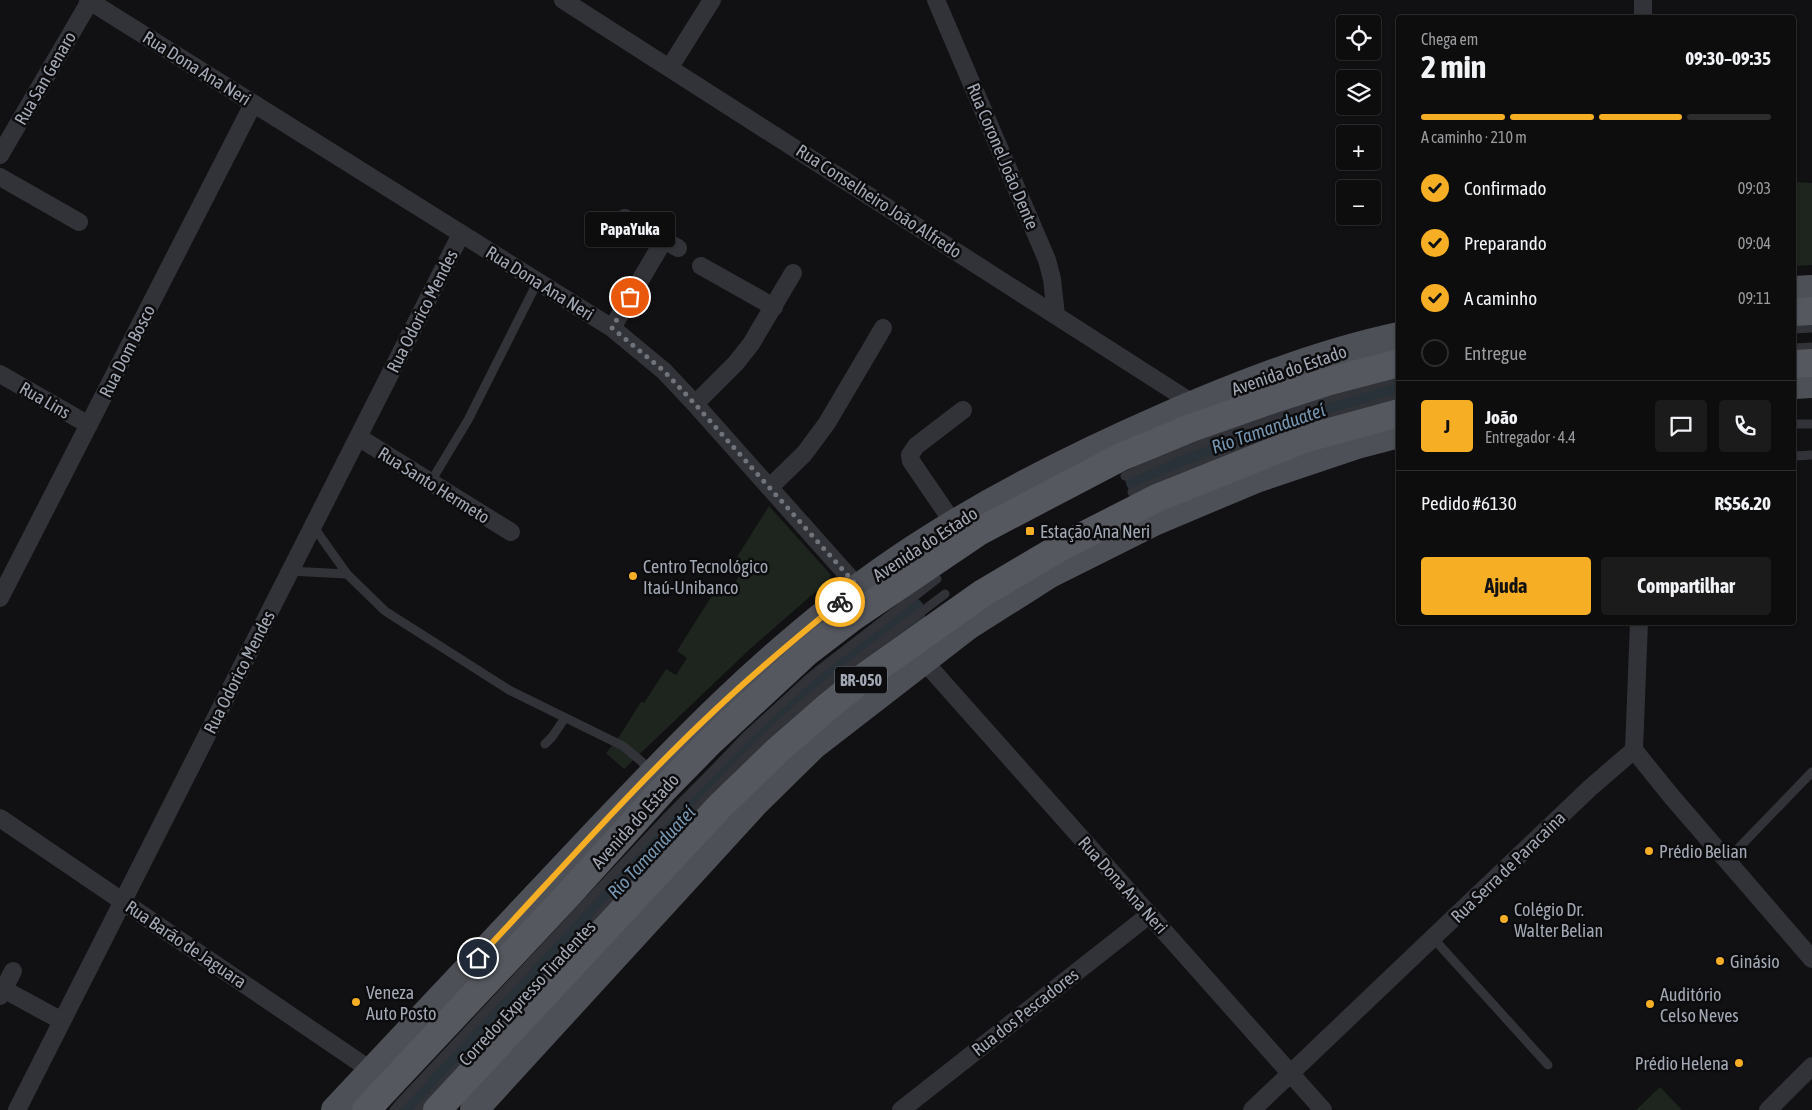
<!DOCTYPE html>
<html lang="pt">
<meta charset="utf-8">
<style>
:root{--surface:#0d0d0e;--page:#1b1b1c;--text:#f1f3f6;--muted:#9a9c9e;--line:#2d2d2e;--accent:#f6ae25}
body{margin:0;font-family:"Asap Condensed",sans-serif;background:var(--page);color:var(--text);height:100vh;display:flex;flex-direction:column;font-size:19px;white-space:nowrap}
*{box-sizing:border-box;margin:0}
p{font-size:16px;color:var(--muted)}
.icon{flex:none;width:28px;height:28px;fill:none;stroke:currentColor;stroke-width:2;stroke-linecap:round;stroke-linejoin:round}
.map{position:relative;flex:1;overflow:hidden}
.side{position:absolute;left:1396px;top:15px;width:400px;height:610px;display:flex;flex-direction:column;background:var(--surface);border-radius:5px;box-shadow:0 1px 4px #0004,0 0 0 1px var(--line)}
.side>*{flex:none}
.tools{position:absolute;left:1336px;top:15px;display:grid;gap:10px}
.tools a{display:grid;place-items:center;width:45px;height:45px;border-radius:5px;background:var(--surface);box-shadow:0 1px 4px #0004,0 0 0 1px var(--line);font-size:25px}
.pin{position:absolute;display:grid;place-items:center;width:42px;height:42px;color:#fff;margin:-21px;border:2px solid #fff;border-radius:50%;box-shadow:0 1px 5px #0007}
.courier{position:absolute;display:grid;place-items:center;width:50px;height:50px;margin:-25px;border:4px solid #f6ae25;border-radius:50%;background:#fff;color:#222;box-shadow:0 1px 6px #0007}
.bubble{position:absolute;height:35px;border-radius:5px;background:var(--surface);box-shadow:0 1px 4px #0004,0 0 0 1px var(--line);font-size:16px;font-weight:700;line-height:35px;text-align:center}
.summary em{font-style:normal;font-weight:700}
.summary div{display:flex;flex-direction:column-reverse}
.summary{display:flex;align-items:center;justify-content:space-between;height:85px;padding:0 25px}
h1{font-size:32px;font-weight:700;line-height:38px}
.bar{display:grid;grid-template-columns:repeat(4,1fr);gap:8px 5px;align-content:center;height:60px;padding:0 25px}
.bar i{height:6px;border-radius:4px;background:var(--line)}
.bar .active{background:var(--accent)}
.bar p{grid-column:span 4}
.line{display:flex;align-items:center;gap:12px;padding:0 25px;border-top:1px solid var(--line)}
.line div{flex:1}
.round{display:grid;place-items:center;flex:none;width:52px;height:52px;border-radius:5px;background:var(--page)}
ol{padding:0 25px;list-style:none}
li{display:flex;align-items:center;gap:15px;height:55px}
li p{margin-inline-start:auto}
li .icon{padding:5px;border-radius:50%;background:var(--accent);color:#111;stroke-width:4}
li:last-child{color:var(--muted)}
li i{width:28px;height:28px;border:2px solid var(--line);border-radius:50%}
.cta{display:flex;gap:10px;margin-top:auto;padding:10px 25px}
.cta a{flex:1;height:58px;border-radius:5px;background:var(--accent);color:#111;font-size:20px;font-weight:700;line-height:58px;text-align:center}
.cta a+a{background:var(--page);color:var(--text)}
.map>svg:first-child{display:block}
.green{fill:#1d251e}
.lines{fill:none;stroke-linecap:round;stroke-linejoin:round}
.river{stroke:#293238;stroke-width:29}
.service{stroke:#323338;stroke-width:9}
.minor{stroke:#323338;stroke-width:18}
.primary{stroke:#4e5057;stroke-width:28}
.trunk{stroke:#565860;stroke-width:28}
.done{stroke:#6f737c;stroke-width:5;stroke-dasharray:0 9}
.route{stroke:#f6ae25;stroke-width:6}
.poi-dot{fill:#f6ae25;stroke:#0c0c0e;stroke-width:2}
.labels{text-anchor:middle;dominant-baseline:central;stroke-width:5;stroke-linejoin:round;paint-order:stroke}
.shield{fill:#0c0c0e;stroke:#757982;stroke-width:1}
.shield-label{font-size:16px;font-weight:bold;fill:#a2a8b4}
.street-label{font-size:18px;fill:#a2a8b4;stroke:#0c0c0e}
.poi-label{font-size:18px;fill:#a2a8b4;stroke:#0c0c0e;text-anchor:start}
.water-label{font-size:19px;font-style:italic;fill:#7796b1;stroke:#0c0c0e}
</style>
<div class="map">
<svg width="1812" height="1110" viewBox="0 0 1812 1110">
<rect width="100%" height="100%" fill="#111113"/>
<!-- green -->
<path class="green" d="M1794 182 1812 183V265L1794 266Z
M769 506 831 575 829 580 751 648 624 769 606 753 619 737 641 702 644 703 666 669 676 675 687 658 677 651 720 583 730 590 742 572 732 565Z
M1660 1087 1682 1110H1636Z"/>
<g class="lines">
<!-- river -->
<path class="river" d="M1140 480 1206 448 1300 416 1399 388
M407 1110 753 743 825 678 911 612"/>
<!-- service -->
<path class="service" d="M1794 329 1812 328
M1794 348 1812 347
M1794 424H1812
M1794 456 1812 455
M1125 476 1184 450 1311 404 1399 378
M430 483 468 420 538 281
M1132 492 1278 433 1399 397
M313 526 347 574 385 611 509 690 623 746 642 762 650 773
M289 571 347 574
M545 744 552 737 565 718
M1727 860 1812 772
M585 931C642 868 699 804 759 744 816 688 882 642 945 594
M1433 938 1548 1065
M394 1110 587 902 665 819 749 734 809 678 937 579
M418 1110 535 984"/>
<!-- minor -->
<path class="minor" d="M88 0 612 328 664 371 695 404 859 588
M563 0 1194 404
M936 0 1047 260 1052 279 1056 315
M1643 18V0
M670 67 712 0
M0 155 90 1
M0 177 79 222
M625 218 678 248
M701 266 774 307
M612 328 664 240
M0 374 89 425
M695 404 736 363 751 344 793 273
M358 437 511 532
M770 487 804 454 827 423 883 328
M954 524 911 461 910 455 916 446 963 410
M0 598 253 104
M923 660 1323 1110
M1634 750 1672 797 1812 959
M0 818 372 1071
M3 989 62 1021
M0 996 13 971
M17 1110 461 234
M901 1110 1149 915
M1252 1110 1590 788 1634 750 1639 622
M1768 1110 1812 1066"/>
<!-- primary -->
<path class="primary" d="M1794 290 1812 289
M1794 385 1812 384
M335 1110C415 1025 495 940 575 855 675 749 776 642 897 560 981 503 1070 458 1164 417 1238 385 1319 353 1399 336
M474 1110 755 803 813 746 968 626 1050 574 1156 521 1256 479 1357 445 1399 434"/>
<!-- trunk -->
<path class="trunk" d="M1794 312 1812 311
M1794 364 1812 363
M366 1110 570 893 662 791 709 743 806 653 853 617 980 531 1121 457 1191 428 1265 402 1330 381 1399 363
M437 1110 720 806 778 750 825 709 867 675 983 593 1059 548 1157 498 1304 439 1399 413"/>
</g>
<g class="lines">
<!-- done -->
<path class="done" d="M630 297 612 328 664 371 695 404 859 588 840 602"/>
<!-- route -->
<path class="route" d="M478 958C556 875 631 789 714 711 754 673 797 637 840 602"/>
</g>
<!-- markers -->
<g class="poi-dot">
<rect x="1025" y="526" width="10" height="10" rx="2.5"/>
<circle cx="633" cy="576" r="5"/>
<circle cx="1649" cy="851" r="5"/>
<circle cx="1504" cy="919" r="5"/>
<circle cx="1720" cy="961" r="5"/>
<circle cx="356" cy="1002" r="5"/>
<circle cx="1650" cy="1004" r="5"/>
<circle cx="1739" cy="1063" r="5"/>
</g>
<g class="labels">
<!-- shield labels -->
<rect class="shield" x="835" y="666.5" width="52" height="27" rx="4"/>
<g class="shield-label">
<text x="861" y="680">BR-050</text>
</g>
<!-- street labels -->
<g class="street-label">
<text transform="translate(197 68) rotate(32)">Rua Dona Ana Neri</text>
<text transform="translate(45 78) rotate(-60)">Rua San Genaro</text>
<text transform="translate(1003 156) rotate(67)">Rua Coronel João Dente</text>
<text transform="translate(879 201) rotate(33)">Rua Conselheiro João Alfredo</text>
<text transform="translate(540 283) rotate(32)">Rua Dona Ana Neri</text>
<text transform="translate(422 311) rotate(-63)">Rua Odorico Mendes</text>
<text transform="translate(127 351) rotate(-63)">Rua Dom Bosco</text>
<text transform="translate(1289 370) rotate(-19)">Avenida do Estado</text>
<text transform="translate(45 400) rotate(30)">Rua Lins</text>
<text transform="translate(434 485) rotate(32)">Rua Santo Hermeto</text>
<text transform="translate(925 544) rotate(-33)">Avenida do Estado</text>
<text transform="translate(239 672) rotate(-63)">Rua Odorico Mendes</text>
<text transform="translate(635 821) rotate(-48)">Avenida do Estado</text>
<text transform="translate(1508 867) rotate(-44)">Rua Serra de Paracaina</text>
<text transform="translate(1123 885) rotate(48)">Rua Dona Ana Neri</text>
<text transform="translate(186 944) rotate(34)">Rua Barão de Jaguara</text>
<text transform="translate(527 993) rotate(-47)">Corredor Expresso Tiradentes</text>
<text transform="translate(1025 1012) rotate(-38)">Rua dos Pescadores</text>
</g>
<!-- poi labels -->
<g class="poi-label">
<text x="1040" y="531">Estação Ana Neri</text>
<text x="643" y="566">Centro Tecnológico<tspan x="643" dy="21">Itaú-Unibanco</tspan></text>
<text x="1659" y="851">Prédio Belian</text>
<text x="1514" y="909">Colégio Dr.<tspan x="1514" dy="21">Walter Belian</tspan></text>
<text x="1730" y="961">Ginásio</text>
<text x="366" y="992">Veneza<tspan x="366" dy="21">Auto Posto</tspan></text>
<text x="1660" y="994">Auditório<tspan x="1660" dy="21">Celso Neves</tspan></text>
<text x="1729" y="1063" text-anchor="end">Prédio Helena</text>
</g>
<!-- water labels -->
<g class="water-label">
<text transform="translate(1268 428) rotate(-19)">Rio Tamanduateí</text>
<text transform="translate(651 852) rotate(-47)">Rio Tamanduateí</text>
</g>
</g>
</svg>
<div class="tools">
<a><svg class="icon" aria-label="locate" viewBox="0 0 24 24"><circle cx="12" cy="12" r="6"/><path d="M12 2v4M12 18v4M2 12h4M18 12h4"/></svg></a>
<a><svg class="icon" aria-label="layers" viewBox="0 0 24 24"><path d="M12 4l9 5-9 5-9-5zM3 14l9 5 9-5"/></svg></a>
<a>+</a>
<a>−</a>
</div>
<div class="pin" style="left:630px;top:297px;background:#ea580c"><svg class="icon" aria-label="bag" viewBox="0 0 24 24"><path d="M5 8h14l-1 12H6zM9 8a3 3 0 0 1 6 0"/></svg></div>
<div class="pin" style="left:478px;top:958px;background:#1f2937"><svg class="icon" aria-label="home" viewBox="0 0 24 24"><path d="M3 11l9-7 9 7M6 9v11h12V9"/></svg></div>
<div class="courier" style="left:840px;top:602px"><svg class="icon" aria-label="bike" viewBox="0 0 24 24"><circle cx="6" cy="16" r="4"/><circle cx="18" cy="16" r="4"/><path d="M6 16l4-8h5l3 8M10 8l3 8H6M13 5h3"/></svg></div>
<div class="bubble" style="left:585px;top:212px;width:90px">PapaYuka</div>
<section class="side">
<div class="summary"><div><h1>2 min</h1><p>Chega em</p></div><em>09:30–09:35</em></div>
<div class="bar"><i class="active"></i><i class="active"></i><i class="active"></i><i></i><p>A caminho · 210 m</p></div>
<ol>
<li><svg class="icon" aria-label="check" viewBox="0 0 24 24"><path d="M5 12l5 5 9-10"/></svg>Confirmado<p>09:03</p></li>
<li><svg class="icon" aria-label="check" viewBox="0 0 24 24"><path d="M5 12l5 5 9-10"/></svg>Preparando<p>09:04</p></li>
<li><svg class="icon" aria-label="check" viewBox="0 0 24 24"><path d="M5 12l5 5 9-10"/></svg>A caminho<p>09:11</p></li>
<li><i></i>Entregue</li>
</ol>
<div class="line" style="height:90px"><b class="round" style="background:var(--accent);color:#111">J</b><div><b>João</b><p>Entregador · 4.4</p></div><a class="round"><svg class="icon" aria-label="chat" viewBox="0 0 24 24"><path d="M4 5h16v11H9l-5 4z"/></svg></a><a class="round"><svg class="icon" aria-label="phone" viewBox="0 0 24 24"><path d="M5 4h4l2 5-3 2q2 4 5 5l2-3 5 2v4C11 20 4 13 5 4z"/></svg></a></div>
<div class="line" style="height:65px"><div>Pedido #6130</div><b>R$56.20</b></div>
<div class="cta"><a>Ajuda</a><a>Compartilhar</a></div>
</section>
</div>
